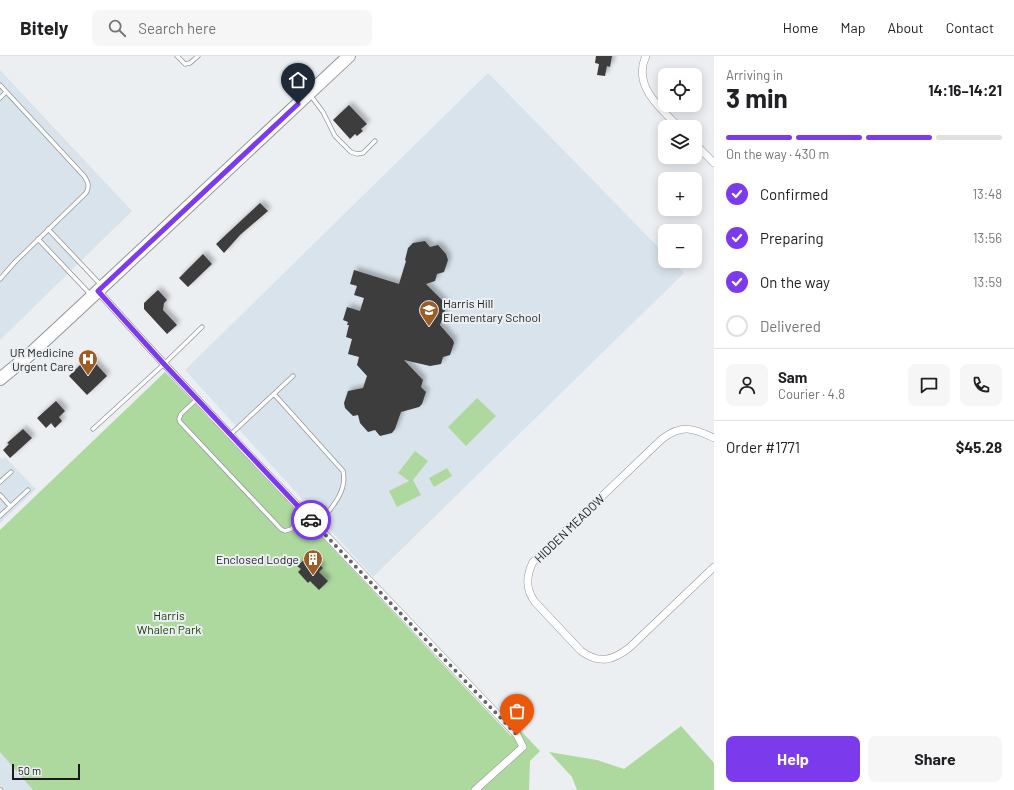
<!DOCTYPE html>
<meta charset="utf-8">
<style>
:root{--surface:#fff;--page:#f6f6f6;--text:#202124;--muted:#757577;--line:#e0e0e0;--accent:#7c3aed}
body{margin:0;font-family:Barlow,sans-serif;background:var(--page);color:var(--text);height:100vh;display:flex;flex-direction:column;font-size:15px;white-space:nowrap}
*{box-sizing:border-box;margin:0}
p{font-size:13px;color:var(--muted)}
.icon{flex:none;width:22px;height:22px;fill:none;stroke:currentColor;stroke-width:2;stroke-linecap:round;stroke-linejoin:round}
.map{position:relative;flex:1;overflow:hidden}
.drawer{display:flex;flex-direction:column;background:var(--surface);width:300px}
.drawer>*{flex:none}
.buttons{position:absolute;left:658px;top:12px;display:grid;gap:8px}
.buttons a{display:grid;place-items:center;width:44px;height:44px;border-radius:8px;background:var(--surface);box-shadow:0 2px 10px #0003;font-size:20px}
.scale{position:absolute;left:12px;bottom:10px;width:68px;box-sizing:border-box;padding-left:4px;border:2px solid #1a1b1c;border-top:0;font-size:11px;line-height:14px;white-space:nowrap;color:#1a1b1c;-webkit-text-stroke:3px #eceff2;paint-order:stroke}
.pin{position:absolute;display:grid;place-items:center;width:34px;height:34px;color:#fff;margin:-41px -17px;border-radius:50% 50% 50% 0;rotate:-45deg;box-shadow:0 0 4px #0007}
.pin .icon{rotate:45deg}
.courier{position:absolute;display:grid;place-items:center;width:40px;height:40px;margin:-20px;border:3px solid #7c3aed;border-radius:50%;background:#fff;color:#222;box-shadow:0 1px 5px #0007}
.summary em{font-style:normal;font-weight:700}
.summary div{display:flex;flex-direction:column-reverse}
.summary{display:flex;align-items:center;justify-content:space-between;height:68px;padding:0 12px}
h1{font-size:26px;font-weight:700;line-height:30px}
.bar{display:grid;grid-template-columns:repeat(4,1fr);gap:6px 4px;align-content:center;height:48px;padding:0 12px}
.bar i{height:5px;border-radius:3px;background:var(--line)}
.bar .selected{background:var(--accent)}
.bar p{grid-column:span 4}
.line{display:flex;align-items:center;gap:10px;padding:0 12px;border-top:1px solid var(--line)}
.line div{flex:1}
.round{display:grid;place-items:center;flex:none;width:42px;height:42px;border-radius:8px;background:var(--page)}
ol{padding:0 12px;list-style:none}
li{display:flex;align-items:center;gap:12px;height:44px}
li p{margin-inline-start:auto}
li .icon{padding:4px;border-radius:50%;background:var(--accent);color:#fff;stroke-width:4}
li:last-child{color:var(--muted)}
li i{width:22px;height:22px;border:2px solid var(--line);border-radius:50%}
.button{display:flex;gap:8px;margin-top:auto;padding:8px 12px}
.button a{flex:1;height:46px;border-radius:8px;background:var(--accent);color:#fff;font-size:16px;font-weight:700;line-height:46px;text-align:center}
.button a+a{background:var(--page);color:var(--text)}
header{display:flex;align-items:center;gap:24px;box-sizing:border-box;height:56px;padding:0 20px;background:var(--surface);border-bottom:1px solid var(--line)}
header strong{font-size:19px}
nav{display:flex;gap:22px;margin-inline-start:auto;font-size:14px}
.search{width:280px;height:36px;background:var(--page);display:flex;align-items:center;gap:10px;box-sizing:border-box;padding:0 14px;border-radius:8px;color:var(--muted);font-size:15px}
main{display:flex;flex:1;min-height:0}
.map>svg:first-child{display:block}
.built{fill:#d9e3eb}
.green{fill:#add99e}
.building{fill:#3d3c3e;filter:url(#shadow)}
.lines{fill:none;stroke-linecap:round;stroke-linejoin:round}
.lane-casing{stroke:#939698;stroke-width:5}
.street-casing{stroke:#939698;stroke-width:8}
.primary-casing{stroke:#939698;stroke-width:14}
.lane{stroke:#fff;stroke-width:3.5}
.street{stroke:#fff;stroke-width:7}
.primary{stroke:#fff;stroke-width:12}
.done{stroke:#646567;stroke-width:4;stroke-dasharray:0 7.2}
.route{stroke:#7c3aed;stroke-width:5}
.labels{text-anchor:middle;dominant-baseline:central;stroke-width:4;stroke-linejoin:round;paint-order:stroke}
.poi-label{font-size:12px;fill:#1a1b1c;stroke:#eceff2;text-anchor:end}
.street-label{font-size:12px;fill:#1a1b1c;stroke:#eceff2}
.park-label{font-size:12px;fill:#133d00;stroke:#eceff2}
</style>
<header>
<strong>Bitely</strong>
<div class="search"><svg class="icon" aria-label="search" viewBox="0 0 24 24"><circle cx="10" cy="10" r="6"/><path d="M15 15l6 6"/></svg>Search here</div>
<nav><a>Home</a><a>Map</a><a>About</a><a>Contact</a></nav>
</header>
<main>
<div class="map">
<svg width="714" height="734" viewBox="0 0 714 734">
<defs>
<filter id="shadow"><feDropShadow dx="3.5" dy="-3.5" stdDeviation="2" flood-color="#0004"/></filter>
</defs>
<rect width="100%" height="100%" fill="#eceff2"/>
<!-- built -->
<path class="built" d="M0 14 132 155 0 284Z
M488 17 665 198V205H672L684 217 373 521 185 314Z
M5 401 36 433 0 467V402L3 403Z
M0 696 14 710 33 734H0Z"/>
<!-- green -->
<path class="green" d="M165 316 511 680 519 673 540 695 530 705 529 734H33L0 696V474Z
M477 342 496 360 466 390 448 371Z
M415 395 428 405 413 424 421 439 397 451 389 435 409 425 398 417Z
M447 412 452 420 434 431 429 422Z
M681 670 714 707V734H577L572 721 549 696 597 704 624 713Z"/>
<!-- building -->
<path class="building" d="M596 0H612L610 11 607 10 605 20 597 19 599 8 595 7Z
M349 49 367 68 361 73 363 75 357 80 355 78 350 83 333 64Z
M260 147 268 155 240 179 224 197 216 188Z
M425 185 430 191 438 189 446 198 448 204 444 216 437 218 435 225 426 228 444 246 446 251 440 269 453 284 454 287 450 299 443 301 441 308 430 310 404 304 423 324 421 331 426 336 422 348 419 351 401 356 395 373 392 377 380 380 375 374 368 376 360 367 358 359 353 360 345 352 344 347 348 335 363 332 367 320 357 309 359 301 348 298 352 283 346 281 349 269H347L348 266 343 264 347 251 360 255 364 242 354 239 357 230 350 228 354 214 399 228 406 205 405 204 408 192 413 187Z
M203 198 212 208 188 231 179 222Z
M158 234 167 244 164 247 163 254 177 269 167 278 144 253V247Z
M89 300 107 320 87 339 69 320Z
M56 345 65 355 59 361 62 365 55 372 51 367 46 372 37 362Z
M23 373 32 382 10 402 3 394 9 388 7 387Z
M306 502 309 506 313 502 323 512 319 516 328 525 319 534 310 525 308 527 298 516 301 513 297 510Z"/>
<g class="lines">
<defs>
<path id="lane" d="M177 0 185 8 190 7 198 0
M0 29 84 120C88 126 90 130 86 137L15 206 0 223
M311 40 323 56 335 80 351 96 357 98 363 97 375 85
M0 42 6 36
M48 173 101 229
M38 183 91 239
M274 338 343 415C348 437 329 454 317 470
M197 343 181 358 179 363 180 366 281 473 285 475 291 473 306 459
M93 373 164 308 202 271
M231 378 293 320
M0 426 11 416
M0 439 10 450
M0 460 28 434
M0 734H1"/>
<path id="street" d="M646 0C632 29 660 52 679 71
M695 88 714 107
M98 235C234 387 377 531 517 679L523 691 475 734
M714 382C693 372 682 368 662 383L533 506C526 520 525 533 535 546L581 595C599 608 612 605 629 592L714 511"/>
<path id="primary" d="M0 323 28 300 84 248 349 0"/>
</defs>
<!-- lane casing -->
<use href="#lane" class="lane-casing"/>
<!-- street casing -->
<use href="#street" class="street-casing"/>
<!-- primary casing -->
<use href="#primary" class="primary-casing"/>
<!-- lane -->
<use href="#lane" class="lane"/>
<!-- street -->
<use href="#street" class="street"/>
<!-- primary -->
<use href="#primary" class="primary"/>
</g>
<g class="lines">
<!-- done -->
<path class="done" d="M311 464 517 679"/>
<!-- route -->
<path class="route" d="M298 48 98 235 164 308 311 464"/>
</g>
<!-- icons -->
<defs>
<symbol id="school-pin" viewBox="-11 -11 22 30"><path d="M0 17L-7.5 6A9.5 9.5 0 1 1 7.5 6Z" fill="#9b5d23" stroke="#eceff2"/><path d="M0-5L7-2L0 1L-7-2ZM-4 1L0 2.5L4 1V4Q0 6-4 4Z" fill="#fff"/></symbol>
<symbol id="hospital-pin" viewBox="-11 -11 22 30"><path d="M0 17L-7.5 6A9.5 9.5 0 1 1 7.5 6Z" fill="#9b5d23" stroke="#eceff2"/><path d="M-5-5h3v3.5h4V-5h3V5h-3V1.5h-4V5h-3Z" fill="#fff"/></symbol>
<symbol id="building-pin" viewBox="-11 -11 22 30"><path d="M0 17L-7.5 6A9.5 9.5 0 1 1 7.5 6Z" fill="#9b5d23" stroke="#eceff2"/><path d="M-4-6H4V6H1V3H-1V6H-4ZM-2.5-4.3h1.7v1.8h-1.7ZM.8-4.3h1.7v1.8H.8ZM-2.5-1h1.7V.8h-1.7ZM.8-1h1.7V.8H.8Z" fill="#fff"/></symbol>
</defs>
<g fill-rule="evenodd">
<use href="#school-pin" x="418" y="243" width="22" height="30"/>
<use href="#hospital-pin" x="77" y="292" width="22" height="30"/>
<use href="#building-pin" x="302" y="492" width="22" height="30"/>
</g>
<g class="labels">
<!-- poi labels -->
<g class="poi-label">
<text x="443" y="247" text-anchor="start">Harris Hill<tspan x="443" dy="14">Elementary School</tspan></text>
<text x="74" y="296">UR Medicine<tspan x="74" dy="14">Urgent Care</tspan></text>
<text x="299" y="503">Enclosed Lodge</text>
</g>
<!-- street labels -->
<g class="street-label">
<text transform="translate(569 472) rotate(-44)">HIDDEN MEADOW</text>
</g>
<!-- park labels -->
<g class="park-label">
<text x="169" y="559">Harris<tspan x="169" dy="14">Whalen Park</tspan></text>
</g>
</g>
</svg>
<div class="buttons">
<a><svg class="icon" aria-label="locate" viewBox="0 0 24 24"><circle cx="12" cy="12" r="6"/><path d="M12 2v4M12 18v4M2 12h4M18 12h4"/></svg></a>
<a><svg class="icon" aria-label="layers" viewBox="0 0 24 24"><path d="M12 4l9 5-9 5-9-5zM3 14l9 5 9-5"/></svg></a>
<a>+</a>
<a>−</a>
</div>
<div class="scale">50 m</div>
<div class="pin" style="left:517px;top:679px;background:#ea580c"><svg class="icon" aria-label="bag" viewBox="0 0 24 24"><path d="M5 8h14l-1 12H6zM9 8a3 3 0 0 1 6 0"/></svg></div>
<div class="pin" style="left:298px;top:48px;background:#1f2937"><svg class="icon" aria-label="home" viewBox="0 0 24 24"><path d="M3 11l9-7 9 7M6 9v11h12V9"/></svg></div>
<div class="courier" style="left:311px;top:464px"><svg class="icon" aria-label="car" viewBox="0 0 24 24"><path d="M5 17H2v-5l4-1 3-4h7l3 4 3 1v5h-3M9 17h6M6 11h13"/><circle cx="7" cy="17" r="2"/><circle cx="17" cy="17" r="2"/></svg></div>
</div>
<section class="drawer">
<div class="summary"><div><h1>3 min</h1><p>Arriving in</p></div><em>14:16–14:21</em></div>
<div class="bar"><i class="selected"></i><i class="selected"></i><i class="selected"></i><i></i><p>On the way · 430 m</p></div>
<ol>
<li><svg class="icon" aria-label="check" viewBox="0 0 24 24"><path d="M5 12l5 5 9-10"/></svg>Confirmed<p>13:48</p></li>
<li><svg class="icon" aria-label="check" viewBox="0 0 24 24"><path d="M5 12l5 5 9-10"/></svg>Preparing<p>13:56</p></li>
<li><svg class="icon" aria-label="check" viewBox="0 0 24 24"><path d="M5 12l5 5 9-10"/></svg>On the way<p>13:59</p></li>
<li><i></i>Delivered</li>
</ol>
<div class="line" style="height:72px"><a class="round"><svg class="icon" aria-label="person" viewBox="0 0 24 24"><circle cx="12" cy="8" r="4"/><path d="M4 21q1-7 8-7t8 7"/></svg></a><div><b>Sam</b><p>Courier · 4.8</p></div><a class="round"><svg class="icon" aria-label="chat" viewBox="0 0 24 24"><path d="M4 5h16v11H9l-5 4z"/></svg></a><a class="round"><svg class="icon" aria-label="phone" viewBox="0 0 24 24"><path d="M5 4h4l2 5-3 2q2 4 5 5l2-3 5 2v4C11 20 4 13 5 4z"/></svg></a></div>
<div class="line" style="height:52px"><div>Order #1771</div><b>$45.28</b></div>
<div class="button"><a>Help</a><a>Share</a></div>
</section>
</main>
